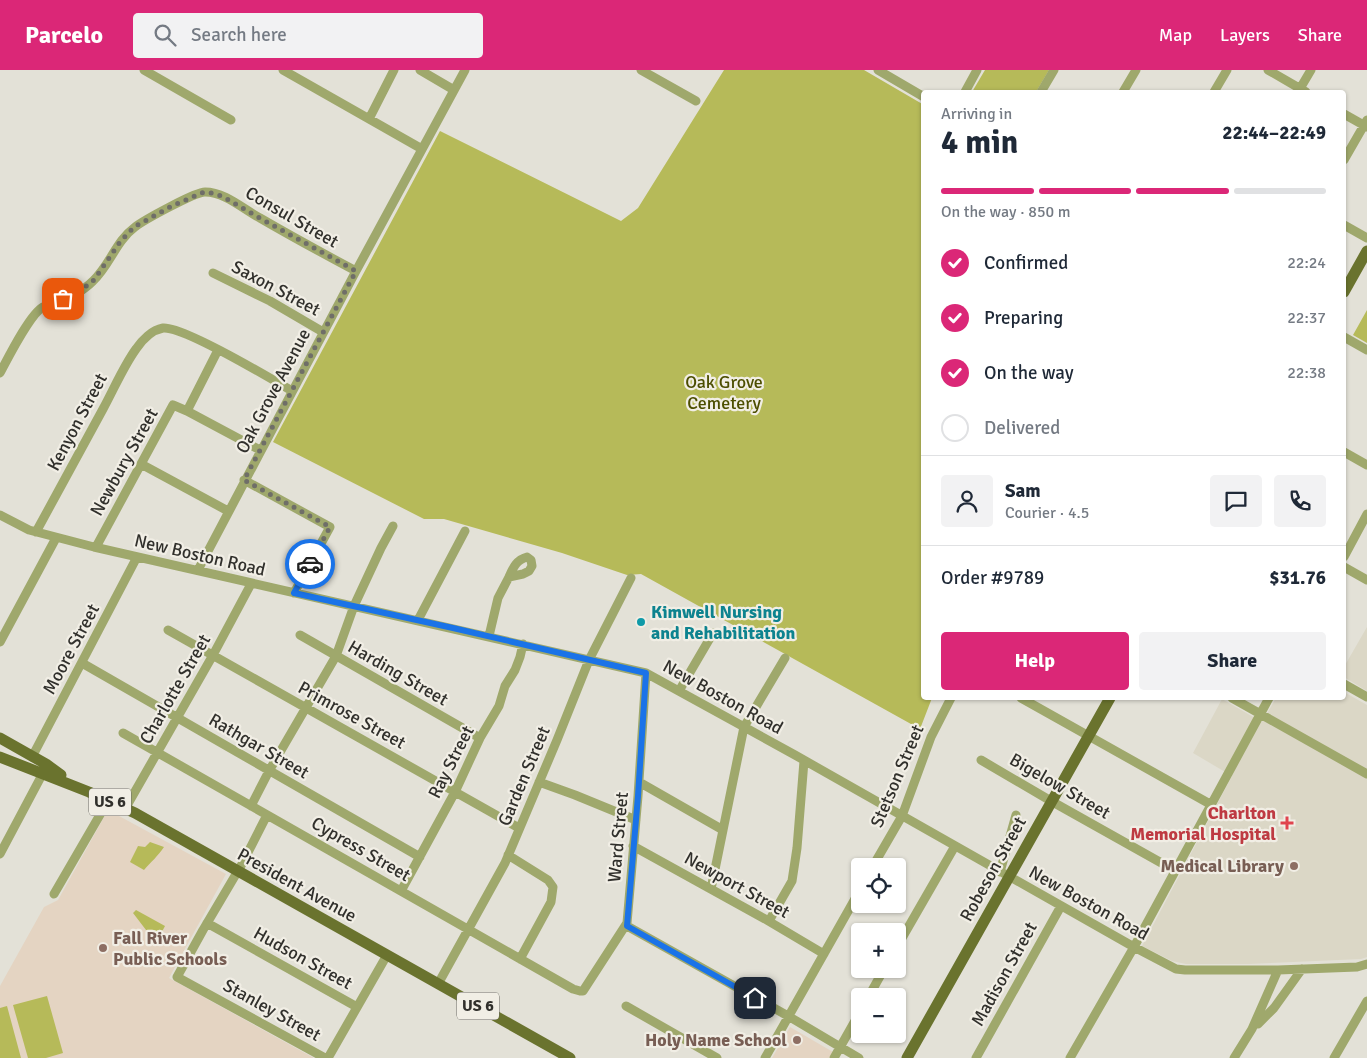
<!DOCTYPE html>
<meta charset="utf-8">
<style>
:root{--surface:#fff;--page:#f2f2f3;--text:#1f2937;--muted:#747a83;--line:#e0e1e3;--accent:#db2777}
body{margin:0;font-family:Signika,sans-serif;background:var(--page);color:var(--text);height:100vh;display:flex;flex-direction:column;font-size:19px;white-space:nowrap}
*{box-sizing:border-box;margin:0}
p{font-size:16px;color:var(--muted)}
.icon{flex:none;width:28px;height:28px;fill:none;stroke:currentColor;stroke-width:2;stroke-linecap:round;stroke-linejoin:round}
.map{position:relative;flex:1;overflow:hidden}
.panel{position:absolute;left:921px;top:20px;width:425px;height:610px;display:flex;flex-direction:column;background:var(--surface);border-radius:5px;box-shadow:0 1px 4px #0004}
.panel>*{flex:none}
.fabs{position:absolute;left:851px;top:788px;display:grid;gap:10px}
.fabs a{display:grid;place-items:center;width:55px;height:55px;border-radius:5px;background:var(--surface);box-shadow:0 1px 4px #0004;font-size:25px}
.pin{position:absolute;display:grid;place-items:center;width:42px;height:42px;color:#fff;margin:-21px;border-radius:10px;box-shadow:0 2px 8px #0006}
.courier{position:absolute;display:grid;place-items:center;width:50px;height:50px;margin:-25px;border:4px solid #1a73e8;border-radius:50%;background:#fff;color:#222;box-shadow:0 1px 6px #0007}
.head em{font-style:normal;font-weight:800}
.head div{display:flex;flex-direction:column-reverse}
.head{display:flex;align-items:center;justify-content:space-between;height:85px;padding:0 20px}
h1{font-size:32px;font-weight:800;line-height:38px}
.bar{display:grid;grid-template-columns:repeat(4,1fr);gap:8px 5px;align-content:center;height:60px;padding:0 20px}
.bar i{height:6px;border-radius:4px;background:var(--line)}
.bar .current{background:var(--accent)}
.bar p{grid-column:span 4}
.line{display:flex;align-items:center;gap:12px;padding:0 20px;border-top:1px solid var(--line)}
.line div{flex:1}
.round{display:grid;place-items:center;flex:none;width:52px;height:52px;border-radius:5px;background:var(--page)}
ol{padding:0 20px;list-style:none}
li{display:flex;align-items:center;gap:15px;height:55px}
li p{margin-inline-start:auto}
li .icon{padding:5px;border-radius:50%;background:var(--accent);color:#fff;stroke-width:4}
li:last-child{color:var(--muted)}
li i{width:28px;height:28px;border:2px solid var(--line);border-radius:50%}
.primary-button{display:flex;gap:10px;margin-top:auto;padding:10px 20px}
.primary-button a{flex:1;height:58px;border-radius:5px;background:var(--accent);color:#fff;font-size:20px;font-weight:800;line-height:58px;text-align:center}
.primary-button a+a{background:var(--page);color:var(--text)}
header{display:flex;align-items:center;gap:30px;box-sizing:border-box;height:70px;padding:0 25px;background:var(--accent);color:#fff}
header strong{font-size:24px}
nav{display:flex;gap:28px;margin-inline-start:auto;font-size:18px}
.search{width:350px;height:45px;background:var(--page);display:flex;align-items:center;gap:12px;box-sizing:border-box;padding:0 18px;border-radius:5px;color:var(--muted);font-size:19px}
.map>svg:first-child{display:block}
.built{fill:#dbd7c6}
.education{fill:#e4d4c2}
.green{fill:#b6ba59}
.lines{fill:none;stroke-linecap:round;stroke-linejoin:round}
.minor{stroke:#9fa86c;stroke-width:9}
.major{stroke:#6a732e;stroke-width:11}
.done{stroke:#6f6e68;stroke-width:5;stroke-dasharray:0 9}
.route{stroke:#1a73e8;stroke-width:6}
.culture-dot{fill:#0f9aa8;stroke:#f1eee5;stroke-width:2}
.health-dot{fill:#e0444e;stroke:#f1eee5;stroke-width:2}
.education-dot{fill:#8d6e63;stroke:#f1eee5;stroke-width:2}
.labels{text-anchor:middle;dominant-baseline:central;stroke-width:4.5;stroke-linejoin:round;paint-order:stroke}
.shield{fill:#f1eee5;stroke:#6b6964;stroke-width:1}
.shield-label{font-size:16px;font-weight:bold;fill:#31302c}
.street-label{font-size:18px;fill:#31302c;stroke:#f1eee5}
.park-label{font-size:18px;fill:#4c4e00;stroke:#f1eee5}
.culture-label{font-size:18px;font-weight:bold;fill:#0d838f;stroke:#f1eee5;text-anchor:start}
.health-label{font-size:18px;font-weight:bold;fill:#be3a42;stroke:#f1eee5;text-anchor:end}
.education-label{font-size:18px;font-weight:bold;fill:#785e54;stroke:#f1eee5;text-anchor:end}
</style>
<header>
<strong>Parcelo</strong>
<div class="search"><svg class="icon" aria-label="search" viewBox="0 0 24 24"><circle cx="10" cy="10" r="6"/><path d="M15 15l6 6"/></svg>Search here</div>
<nav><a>Map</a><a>Layers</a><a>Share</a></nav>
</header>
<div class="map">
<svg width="1367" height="988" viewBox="0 0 1367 988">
<rect width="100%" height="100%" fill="#e3e1d7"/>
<!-- built -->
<path class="built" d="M1367 557V621L1344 607V597Z
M1344 622 1367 635V887L1361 889 1249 894H1186L1172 891 1142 876 1232 706 1193 683 1222 629 1262 652 1276 628H1344Z"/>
<!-- education -->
<path class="education" d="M108 740 226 804 169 908 314 988H0V916L44 837 58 830Z
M790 957 833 982 829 988H772Z"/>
<!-- green -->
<path class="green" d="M724 0H864L924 35V628H932L920 659 641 504 627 505 562 483 444 449H424L273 372 440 61 621 151 638 138Z
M985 0H1049L1036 22H972Z
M1367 240V273L1353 265Z
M150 772 164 777C158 786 151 792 144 800L130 792 138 776 145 777Z
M136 840 165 856 156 873 133 843Z
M47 926 63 983 46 988H28L13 935Z
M7 936 21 988H0V938Z"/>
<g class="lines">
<!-- minor -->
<path class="minor" d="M144 0 231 50
M283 0 422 79
M420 0 454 20
M641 0 696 31
M878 0 924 27
M1268 0 1306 22
M965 22 977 0
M1041 22 1054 0
M1123 22 1136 0
M1214 22 1227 0
M1298 22 1311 0
M1344 44 1367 57
M369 49 394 0
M1344 90 1367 50
M1344 155 1367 168
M213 203 270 231 323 262
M1344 267 1367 280
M0 303C8 288 30 244 43 237 53 231 65 230 75 225 81 221 88 216 93 211 110 195 116 171 135 157 144 150 195 122 205 122 225 122 243 139 260 148 291 166 324 184 356 201
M187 341 218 280
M1344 382 1367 395
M141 394 228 441
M244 410 330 457 294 523
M0 445 29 460 94 477 646 603 795 685 1134 877 1176 899 1185 900H1278L1357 897 1367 894
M36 462C58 421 81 380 103 339 114 319 123 297 136 279 142 270 152 260 163 258 183 256 270 308 292 321
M96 477 173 335 187 341 260 380
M527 487 531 490 532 496 529 501 523 504 509 507C513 498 516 490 527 487Z
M1344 487 1367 444
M1344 497 1367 510
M198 500 356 201 465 0
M418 550 465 461
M168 560 519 758
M300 565 480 668
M489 566 498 528 509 507
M0 572 56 468
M82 593 420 787
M1344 614 1367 627
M679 621 713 563
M1021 628 1210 734
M1232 628 1367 704
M123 663 573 919 580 921H583L627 853 638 726 646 603
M32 687 137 487
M981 690 1051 731 1174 800
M539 712 575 725 636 750
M639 712 723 760
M251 736 269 701 336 586 354 536 381 478 393 456
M125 739 213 585 251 514
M267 745 242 794 203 860 177 907 325 988
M633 776 765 849 824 884
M0 784 43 703
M508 785 548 810 553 817 551 832 520 889
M873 796 902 746 931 667 951 628
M1000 802 1016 745
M711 819 744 657 785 588
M401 821 455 722 480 668 499 636 505 616 515 600 520 587 523 574
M54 824 108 731
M769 851 792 811 797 778 804 691
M207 853 357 937
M627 853V856L788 946 859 988
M898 875 955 776
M438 914 505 793 557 670 589 590 631 508
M869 926 884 899
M626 936 717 988
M1258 954 1274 938 1302 899
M328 988 387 885
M765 988 860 820
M834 988 860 942
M976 988 1061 836
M1070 988 1134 877 1269 628
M1234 988 1252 959 1278 900
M1334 988 1367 931"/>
<!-- major -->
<path class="major" d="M1344 222 1367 181
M0 668 46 694 61 705
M0 687 89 722 135 743 570 988
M907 988 1110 628"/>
</g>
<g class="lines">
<!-- done -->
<path class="done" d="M63 229 75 225 94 210 120 172 134 157 172 136 204 122 217 124 229 130 256 146 356 201 244 410 330 457 310 494"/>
<!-- route -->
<path class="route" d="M310 494 294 523 453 558 646 603 638 726 627 856 755 928"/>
</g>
<!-- markers -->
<circle class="culture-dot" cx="641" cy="552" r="5"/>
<path class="health-dot" d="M1284.5 745.5h5v5h5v5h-5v5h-5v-5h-5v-5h5z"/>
<g class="education-dot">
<circle cx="1294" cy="796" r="5"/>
<circle cx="103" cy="878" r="5"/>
<circle cx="797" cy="970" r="5"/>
</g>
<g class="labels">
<!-- shield labels -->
<g class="shield">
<rect x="89" y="718.5" width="42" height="27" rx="4"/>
<rect x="457" y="922.5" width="42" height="27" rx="4"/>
</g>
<g class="shield-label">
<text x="110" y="732">US 6</text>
<text x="478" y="936">US 6</text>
</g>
<!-- street labels -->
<g class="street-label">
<text transform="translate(292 147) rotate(30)">Consul Street</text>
<text transform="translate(276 218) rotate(28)">Saxon Street</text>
<text transform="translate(273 321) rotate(-62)">Oak Grove Avenue</text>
<text transform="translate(77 352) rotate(-62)">Kenyon Street</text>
<text transform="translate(124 392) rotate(-61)">Newbury Street</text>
<text transform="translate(200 485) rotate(13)">New Boston Road</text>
<text transform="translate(71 579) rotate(-62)">Moore Street</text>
<text transform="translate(398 603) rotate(30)">Harding Street</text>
<text transform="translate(175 619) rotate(-60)">Charlotte Street</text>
<text transform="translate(723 627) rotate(29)">New Boston Road</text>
<text transform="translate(352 645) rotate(29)">Primrose Street</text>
<text transform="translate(259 676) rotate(30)">Rathgar Street</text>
<text transform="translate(451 692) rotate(-63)">Ray Street</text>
<text transform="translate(524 706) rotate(-67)">Garden Street</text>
<text transform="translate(897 706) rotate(-67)">Stetson Street</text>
<text transform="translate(1060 716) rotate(30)">Bigelow Street</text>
<text transform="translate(618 767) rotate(-85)">Ward Street</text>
<text transform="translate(361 779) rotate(30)">Cypress Street</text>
<text transform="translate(993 799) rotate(-61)">Robeson Street</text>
<text transform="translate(297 815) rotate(29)">President Avenue</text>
<text transform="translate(737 815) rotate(29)">Newport Street</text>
<text transform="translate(1089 833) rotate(29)">New Boston Road</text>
<text transform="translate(303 888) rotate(29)">Hudson Street</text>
<text transform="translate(1004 904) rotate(-61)">Madison Street</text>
<text transform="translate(272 940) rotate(29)">Stanley Street</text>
</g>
<!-- park labels -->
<g class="park-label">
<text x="724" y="312">Oak Grove<tspan x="724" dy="21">Cemetery</tspan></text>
</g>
<!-- culture labels -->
<g class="culture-label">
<text x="651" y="542">Kimwell Nursing<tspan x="651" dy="21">and Rehabilitation</tspan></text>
</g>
<!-- health labels -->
<g class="health-label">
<text x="1276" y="743">Charlton<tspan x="1276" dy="21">Memorial Hospital</tspan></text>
</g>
<!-- education labels -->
<g class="education-label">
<text x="1284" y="796">Medical Library</text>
<text x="113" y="868" text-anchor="start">Fall River<tspan x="113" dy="21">Public Schools</tspan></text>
<text x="787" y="970">Holy Name School</text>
</g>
</g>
</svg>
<div class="fabs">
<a><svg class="icon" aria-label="locate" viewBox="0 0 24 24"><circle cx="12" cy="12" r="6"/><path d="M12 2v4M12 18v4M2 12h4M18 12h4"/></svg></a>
<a>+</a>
<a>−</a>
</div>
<div class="pin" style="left:63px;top:229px;background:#ea580c"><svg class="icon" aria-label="bag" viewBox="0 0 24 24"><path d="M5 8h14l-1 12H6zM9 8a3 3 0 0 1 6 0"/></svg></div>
<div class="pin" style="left:755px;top:928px;background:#1f2937"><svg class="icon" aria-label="home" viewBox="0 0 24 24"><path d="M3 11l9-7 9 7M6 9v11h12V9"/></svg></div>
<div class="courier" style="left:310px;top:494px"><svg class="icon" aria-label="car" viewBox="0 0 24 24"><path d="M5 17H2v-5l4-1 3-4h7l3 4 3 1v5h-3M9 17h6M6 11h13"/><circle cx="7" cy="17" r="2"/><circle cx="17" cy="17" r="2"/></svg></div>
<section class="panel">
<div class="head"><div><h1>4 min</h1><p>Arriving in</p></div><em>22:44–22:49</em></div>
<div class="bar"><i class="current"></i><i class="current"></i><i class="current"></i><i></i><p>On the way · 850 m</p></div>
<ol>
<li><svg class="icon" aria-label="check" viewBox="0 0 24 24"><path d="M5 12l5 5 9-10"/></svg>Confirmed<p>22:24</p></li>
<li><svg class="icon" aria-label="check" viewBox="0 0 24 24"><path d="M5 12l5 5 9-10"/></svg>Preparing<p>22:37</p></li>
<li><svg class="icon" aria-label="check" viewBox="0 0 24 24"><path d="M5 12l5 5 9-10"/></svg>On the way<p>22:38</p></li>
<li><i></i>Delivered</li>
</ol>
<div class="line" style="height:90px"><a class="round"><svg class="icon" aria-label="person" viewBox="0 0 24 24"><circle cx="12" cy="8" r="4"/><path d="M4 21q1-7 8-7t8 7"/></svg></a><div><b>Sam</b><p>Courier · 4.5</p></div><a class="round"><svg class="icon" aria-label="chat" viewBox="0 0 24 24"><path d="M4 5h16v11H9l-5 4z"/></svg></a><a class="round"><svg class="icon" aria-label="phone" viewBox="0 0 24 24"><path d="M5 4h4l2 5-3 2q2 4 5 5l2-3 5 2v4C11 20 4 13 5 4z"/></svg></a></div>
<div class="line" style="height:65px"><div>Order #9789</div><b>$31.76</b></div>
<div class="primary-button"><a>Help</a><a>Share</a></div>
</section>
</div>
